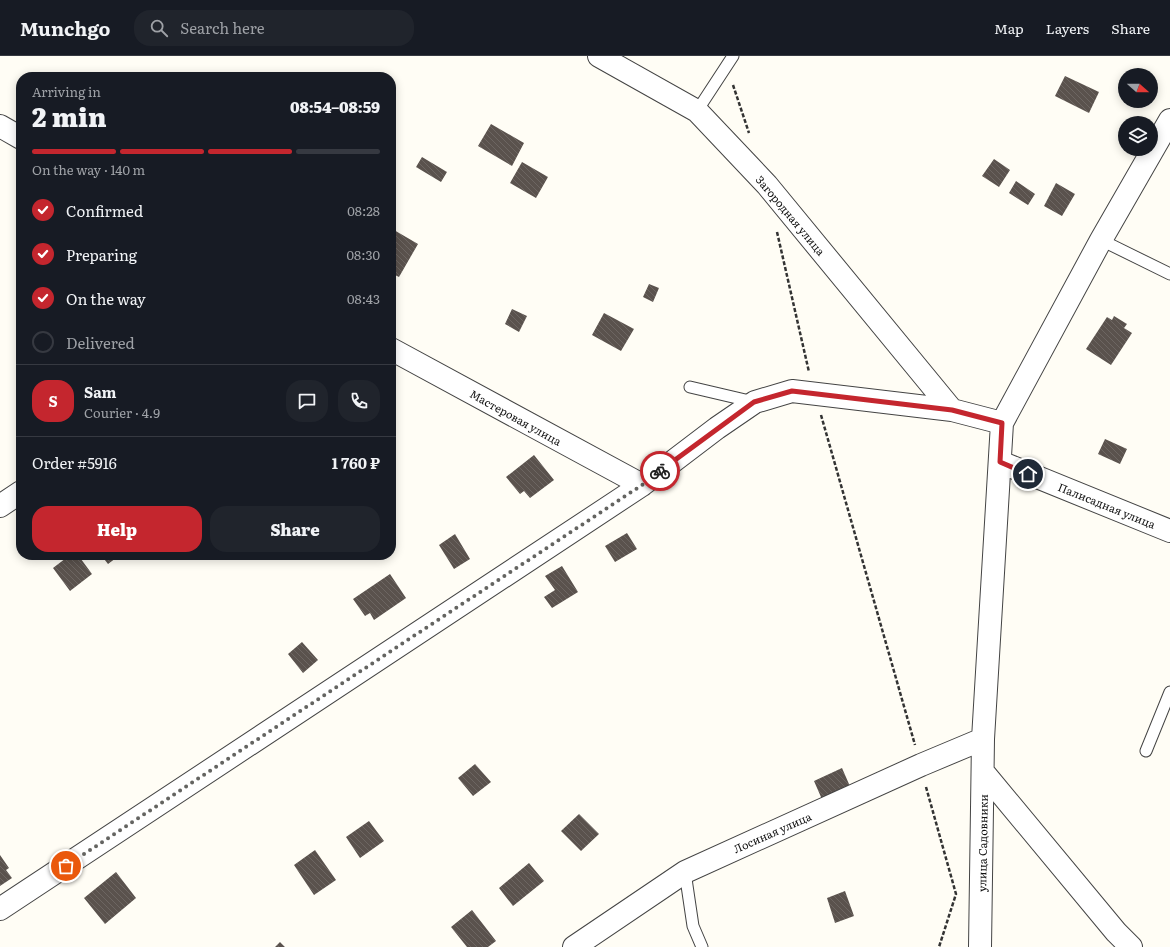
<!DOCTYPE html>
<meta charset="utf-8">
<style>
:root{--surface:#171b24;--page:#20242c;--text:#f1f3f6;--muted:#9ea1a6;--line:#363941;--accent:#c4262e}
body{margin:0;font-family:Literata,serif;background:var(--page);color:var(--text);height:100vh;display:flex;flex-direction:column;font-size:15px;white-space:nowrap}
*{box-sizing:border-box;margin:0}
p{font-size:13px;color:var(--muted)}
.icon{flex:none;width:22px;height:22px;fill:none;stroke:currentColor;stroke-width:2;stroke-linecap:round;stroke-linejoin:round}
.map{position:relative;flex:1;overflow:hidden}
.drawer{position:absolute;left:16px;top:16px;width:380px;height:488px;display:flex;flex-direction:column;background:var(--surface);border-radius:16px;box-shadow:0 2px 10px #0003}
.drawer>*{flex:none}
.needle{width:26px;rotate:111deg}
.tools{position:absolute;left:1118px;top:12px;display:grid;gap:8px}
.tools a{display:grid;place-items:center;width:40px;height:40px;border-radius:50%;background:var(--surface);box-shadow:0 2px 10px #0003;font-size:20px}
.pin{position:absolute;display:grid;place-items:center;width:34px;height:34px;color:#fff;margin:-17px;border:2px solid #fff;border-radius:50%;box-shadow:0 1px 4px #0007}
.courier{position:absolute;display:grid;place-items:center;width:40px;height:40px;margin:-20px;border:3px solid #c4262e;border-radius:50%;background:#fff;color:#222;box-shadow:0 1px 5px #0007}
.headline em{font-style:normal;font-weight:800}
.headline div{display:flex;flex-direction:column-reverse}
.headline{display:flex;align-items:center;justify-content:space-between;height:68px;padding:0 16px}
h1{font-size:26px;font-weight:800;line-height:30px}
.bar{display:grid;grid-template-columns:repeat(4,1fr);gap:6px 4px;align-content:center;height:48px;padding:0 16px}
.bar i{height:5px;border-radius:3px;background:var(--line)}
.bar .active{background:var(--accent)}
.bar p{grid-column:span 4}
.line{display:flex;align-items:center;gap:10px;padding:0 16px;border-top:1px solid var(--line)}
.line div{flex:1}
.round{display:grid;place-items:center;flex:none;width:42px;height:42px;border-radius:16px;background:var(--page)}
ol{padding:0 16px;list-style:none}
li{display:flex;align-items:center;gap:12px;height:44px}
li p{margin-inline-start:auto}
li .icon{padding:4px;border-radius:50%;background:var(--accent);color:#fff;stroke-width:4}
li:last-child{color:var(--muted)}
li i{width:22px;height:22px;border:2px solid var(--line);border-radius:50%}
.cta{display:flex;gap:8px;margin-top:auto;padding:8px 16px}
.cta a{flex:1;height:46px;border-radius:16px;background:var(--accent);color:#fff;font-size:16px;font-weight:800;line-height:46px;text-align:center}
.cta a+a{background:var(--page);color:var(--text)}
header{display:flex;align-items:center;gap:24px;box-sizing:border-box;height:56px;padding:0 20px;background:var(--surface);border-bottom:1px solid var(--line)}
header strong{font-size:19px}
nav{display:flex;gap:22px;margin-inline-start:auto;font-size:14px}
.search{width:280px;height:36px;background:var(--page);display:flex;align-items:center;gap:10px;box-sizing:border-box;padding:0 14px;border-radius:16px;color:var(--muted);font-size:15px}
.map>svg:first-child{display:block}
.building{fill:url(#building-back-hatch)}
.lines{fill:none;stroke-linecap:round;stroke-linejoin:round}
.service-casing{stroke:#444;stroke-width:13}
.minor-casing{stroke:#444;stroke-width:24}
.path{stroke:#333;stroke-width:2.5;stroke-dasharray:4 2;stroke-linecap:butt}
.service{stroke:#fff;stroke-width:11}
.minor{stroke:#fff;stroke-width:22}
.done{stroke:#646461;stroke-width:4;stroke-dasharray:0 7.2}
.route{stroke:#c4262e;stroke-width:5}
.labels{text-anchor:middle;dominant-baseline:central;stroke-width:4;stroke-linejoin:round;paint-order:stroke}
.street-label{font-size:11px;fill:#111;stroke:#fff}
</style>
<header>
<strong>Munchgo</strong>
<div class="search"><svg class="icon" aria-label="search" viewBox="0 0 24 24"><circle cx="10" cy="10" r="6"/><path d="M15 15l6 6"/></svg>Search here</div>
<nav><a>Map</a><a>Layers</a><a>Share</a></nav>
</header>
<div class="map">
<svg width="1170" height="891" viewBox="0 0 1170 891">
<defs>
<pattern id="building-back-hatch" width="6" height="6" patternUnits="userSpaceOnUse"><rect width="6" height="6" fill="#5a524d"/><path d="M-1 5l2 2M0 0l6 6M5-1l2 2" fill="none" stroke="#6d6662"/></pattern>
</defs>
<rect width="100%" height="100%" fill="#fffdf5"/>
<!-- building -->
<path class="building" d="M1065 20 1099 36 1089 57 1055 40Z
M491 68 524 87 512 110 478 90Z
M422 101 447 116 441 126 416 111Z
M994 103 1010 114 999 131 982 120Z
M522 106 548 121 536 142 510 127Z
M1016 125 1035 138 1028 149 1009 137Z
M1056 127 1075 138 1062 160 1044 150Z
M394 174 418 188 399 221 391 217V179Z
M649 228 659 232 653 246 643 241Z
M512 253 527 260 519 276 505 268Z
M604 257 634 273 621 295 592 279Z
M1114 260 1127 268 1124 272 1132 277 1111 309 1086 293 1107 261 1112 264Z
M1105 383 1127 393 1120 408 1098 398Z
M534 399 554 424 530 442 524 435 520 438 506 421Z
M627 477 637 493 615 506 605 490Z
M455 478 470 503 454 513 439 489Z
M70 499H78L92 518 70 535 53 512Z
M101 499H120L108 508Z
M562 510 578 536 552 552 544 541 555 534 545 520Z
M390 518 406 542 374 564 370 557 365 560 353 543Z
M302 586 318 604 303 617 288 598Z
M475 708 491 726 473 740 458 722Z
M842 712 852 735 824 748 814 725Z
M579 758 599 778 581 795 561 775Z
M369 765 384 785 360 802 346 781Z
M315 794 336 824 314 839 294 809Z
M0 799 9 812 6 814 12 822 0 830Z
M529 807 544 825 513 850 499 832Z
M116 816 136 842 105 868 84 842Z
M845 835 854 860 835 867 827 842Z
M472 854 496 885 488 891H467L451 871Z
M280 886 285 891H275Z"/>
<g class="lines">
<defs>
<path id="service" d="M697 55 733 0
M1101 184 1170 218
M690 331 754 346
M1146 695 1170 636
M685 816 693 870 702 891"/>
<path id="minor" d="M599 0 697 55 767 129 952 354
M0 70 21 82
M391 293 642 429
M1000 406 1170 475
M0 450 21 436
M984 717 1116 876 1131 891
M0 853 642 429 717 372 755 346 792 335 952 354 1002 367
M574 891 685 816 921 709 983 683
M980 891 983 683 1002 367 1101 184 1170 64"/>
</defs>
<!-- service casing -->
<use href="#service" class="service-casing"/>
<!-- minor casing -->
<use href="#minor" class="minor-casing"/>
<!-- path -->
<path class="path" d="M733 29 749 77
M777 176 809 316
M821 359 915 689
M926 731 956 838 939 891"/>
<!-- service -->
<use href="#service" class="service"/>
<!-- minor -->
<use href="#minor" class="minor"/>
</g>
<g class="lines">
<!-- done -->
<path class="done" d="M66 810 642 429 660 415"/>
<!-- route -->
<path class="route" d="M660 415 754 346 792 335 952 354 1002 367 1000 406 1028 418"/>
</g>
<g class="labels">
<!-- street labels -->
<g class="street-label">
<text transform="translate(791 159) rotate(50)">Загородная улица</text>
<text transform="translate(516 361) rotate(29)">Мастеровая улица</text>
<text transform="translate(1107 449) rotate(22)">Палисадная улица</text>
<text transform="translate(772 776) rotate(-24)">Лосиная улица</text>
<text transform="translate(982 787) rotate(-89)">улица Садовники</text>
</g>
</g>
</svg>
<div class="tools">
<a><svg class="needle" viewBox="-14 -14 28 28"><path d="M0-13l5 13h-10z" fill="#e53935"/><path d="M0 13l5-13h-10z" fill="#9ea1a6"/></svg></a>
<a><svg class="icon" aria-label="layers" viewBox="0 0 24 24"><path d="M12 4l9 5-9 5-9-5zM3 14l9 5 9-5"/></svg></a>
</div>
<div class="pin" style="left:66px;top:810px;background:#ea580c"><svg class="icon" aria-label="bag" viewBox="0 0 24 24"><path d="M5 8h14l-1 12H6zM9 8a3 3 0 0 1 6 0"/></svg></div>
<div class="pin" style="left:1028px;top:418px;background:#1f2937"><svg class="icon" aria-label="home" viewBox="0 0 24 24"><path d="M3 11l9-7 9 7M6 9v11h12V9"/></svg></div>
<div class="courier" style="left:660px;top:415px"><svg class="icon" aria-label="bike" viewBox="0 0 24 24"><circle cx="6" cy="16" r="4"/><circle cx="18" cy="16" r="4"/><path d="M6 16l4-8h5l3 8M10 8l3 8H6M13 5h3"/></svg></div>
<section class="drawer">
<div class="headline"><div><h1>2 min</h1><p>Arriving in</p></div><em>08:54–08:59</em></div>
<div class="bar"><i class="active"></i><i class="active"></i><i class="active"></i><i></i><p>On the way · 140 m</p></div>
<ol>
<li><svg class="icon" aria-label="check" viewBox="0 0 24 24"><path d="M5 12l5 5 9-10"/></svg>Confirmed<p>08:28</p></li>
<li><svg class="icon" aria-label="check" viewBox="0 0 24 24"><path d="M5 12l5 5 9-10"/></svg>Preparing<p>08:30</p></li>
<li><svg class="icon" aria-label="check" viewBox="0 0 24 24"><path d="M5 12l5 5 9-10"/></svg>On the way<p>08:43</p></li>
<li><i></i>Delivered</li>
</ol>
<div class="line" style="height:72px"><b class="round" style="background:var(--accent);color:#fff">S</b><div><b>Sam</b><p>Courier · 4.9</p></div><a class="round"><svg class="icon" aria-label="chat" viewBox="0 0 24 24"><path d="M4 5h16v11H9l-5 4z"/></svg></a><a class="round"><svg class="icon" aria-label="phone" viewBox="0 0 24 24"><path d="M5 4h4l2 5-3 2q2 4 5 5l2-3 5 2v4C11 20 4 13 5 4z"/></svg></a></div>
<div class="line" style="height:52px"><div>Order #5916</div><b>1 760 ₽</b></div>
<div class="cta"><a>Help</a><a>Share</a></div>
</section>
</div>
